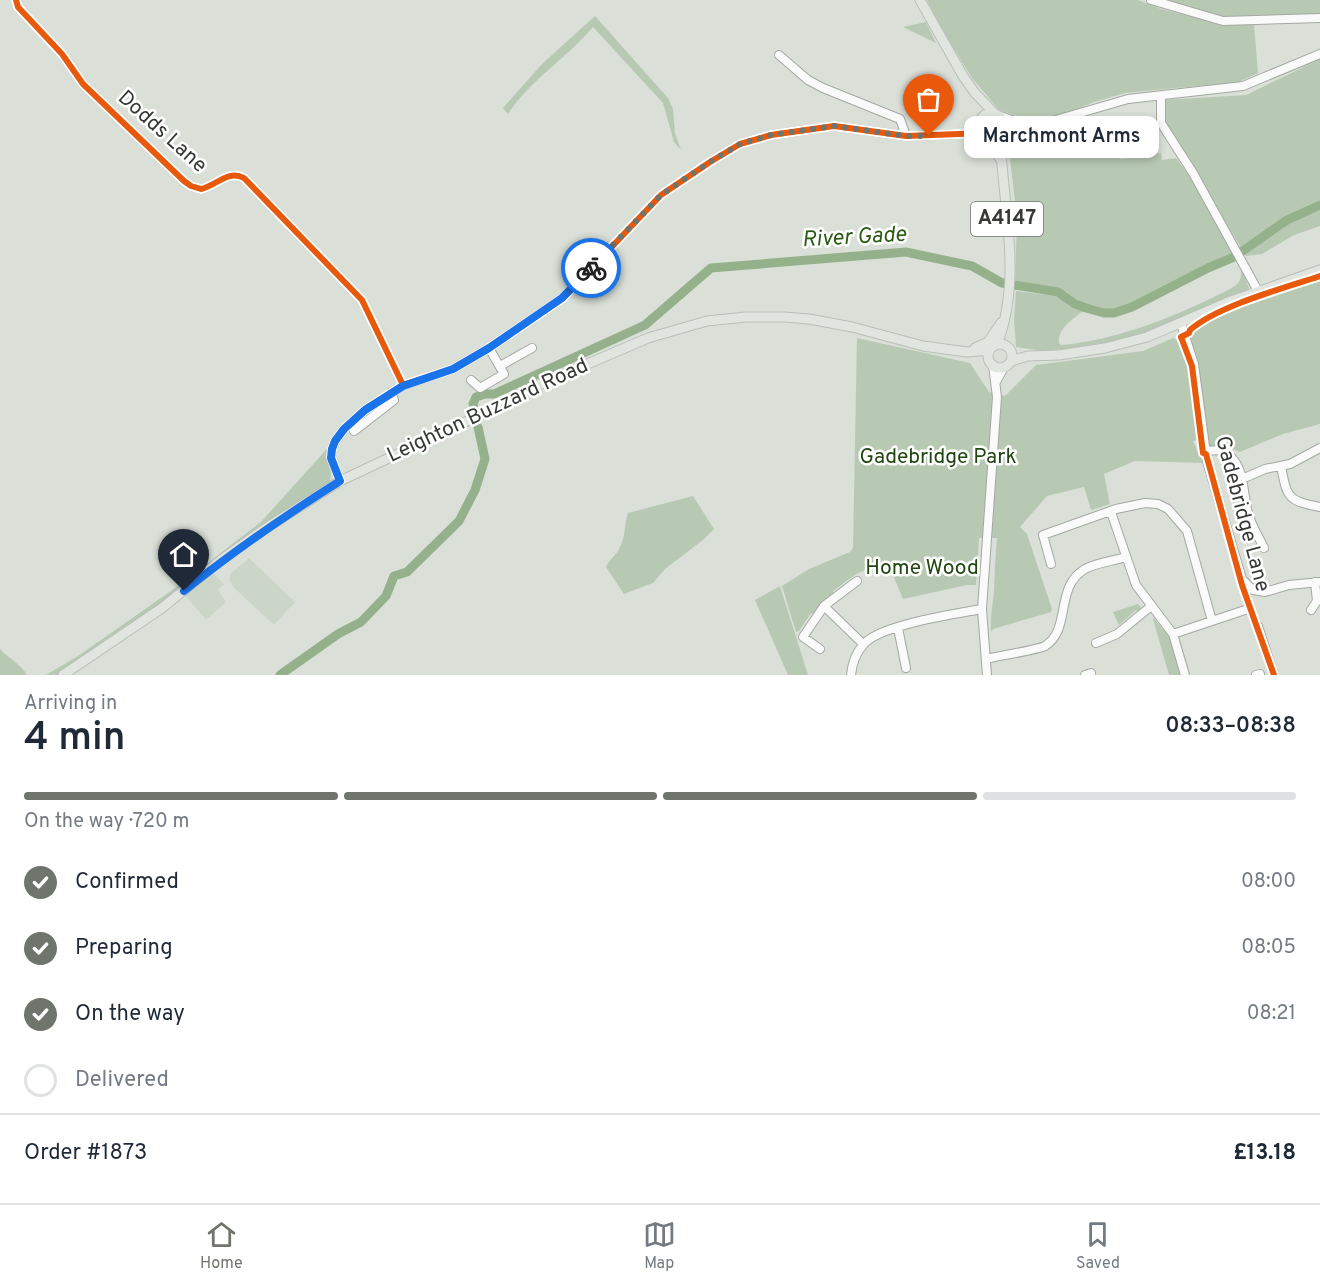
<!DOCTYPE html>
<meta charset="utf-8">
<style>
:root{--surface:#fff;--page:#f2f2f3;--text:#1f2937;--muted:#747a83;--line:#e0e1e3;--accent:#6f746d}
body{margin:0;font-family:Overpass,sans-serif;background:var(--page);color:var(--text);height:100vh;display:flex;flex-direction:column;font-size:22px;white-space:nowrap}
*{box-sizing:border-box;margin:0}
p{font-size:20px;color:var(--muted)}
.icon{flex:none;width:33px;height:33px;fill:none;stroke:currentColor;stroke-width:2;stroke-linecap:round;stroke-linejoin:round}
.map{position:relative;height:675px;overflow:hidden}
.side{display:flex;flex-direction:column;background:var(--surface);flex:1}
.side>*{flex:none}
.pin{position:absolute;display:grid;place-items:center;width:51px;height:51px;color:#fff;margin:-62px -26px;border-radius:50% 50% 50% 0;rotate:-45deg;box-shadow:0 0 6px #0007}
.pin .icon{rotate:45deg}
.courier{position:absolute;display:grid;place-items:center;width:60px;height:60px;margin:-30px;border:4px solid #1a73e8;border-radius:50%;background:#fff;color:#222;box-shadow:0 2px 8px #0007}
.bubble{position:absolute;height:42px;border-radius:12px;background:var(--surface);box-shadow:0 3px 9px #0003;font-size:20px;font-weight:600;line-height:42px;text-align:center}
.head em{font-style:normal;font-weight:600}
.head div{display:flex;flex-direction:column-reverse}
.head{display:flex;align-items:center;justify-content:space-between;height:102px;padding:0 24px}
h1{font-size:39px;font-weight:600;line-height:45px}
.bar{display:grid;grid-template-columns:repeat(4,1fr);gap:9px 6px;align-content:center;height:72px;padding:0 24px}
.bar i{height:8px;border-radius:4px;background:var(--line)}
.bar .on{background:var(--accent)}
.bar p{grid-column:span 4}
.line{display:flex;align-items:center;gap:15px;padding:0 24px;border-top:2px solid var(--line)}
.line div{flex:1}
ol{padding:0 24px;list-style:none}
li{display:flex;align-items:center;gap:18px;height:66px}
li p{margin-inline-start:auto}
li .icon{padding:6px;border-radius:50%;background:var(--accent);color:#fff;stroke-width:4}
li:last-child{color:var(--muted)}
li i{width:33px;height:33px;border:3px solid var(--line);border-radius:50%}
.menu{display:flex;justify-content:space-around;align-items:center;height:84px;border-top:2px solid var(--line);background:var(--surface);font-size:16px;color:var(--muted)}
.menu a{display:grid;justify-items:center;gap:3px}
.menu .on{color:var(--accent)}
.map>svg:first-child{display:block}
.built{fill:#ccd6c8}
.green{fill:#b8c9b3}
.lines{fill:none;stroke-linecap:round;stroke-linejoin:round}
.river{stroke:#95b18b;stroke-width:9}
.minor-casing{stroke:#a4a8a3;stroke-width:10}
.major-casing{stroke:#babeb9;stroke-width:11}
.minor{stroke:#f9faf9;stroke-width:8}
.major{stroke:#e1e5e0;stroke-width:9}
.cycleway-casing{stroke:#fff;stroke-width:10}
.cycleway{stroke:#e8590c;stroke-width:6}
.done{stroke:#6f746d;stroke-width:6;stroke-dasharray:0 10.8}
.route{stroke:#1a73e8;stroke-width:8}
.labels{text-anchor:middle;dominant-baseline:central;stroke-width:5;stroke-linejoin:round;paint-order:stroke}
.shield{fill:#fff;stroke:#727571;stroke-width:1.5}
.shield-label{font-size:20px;font-weight:bold;fill:#363a34}
.street-label{font-size:21px;fill:#363a34;stroke:#fff}
.park-label{font-size:21px;fill:#214611;stroke:#fff}
.water-label{font-size:22px;font-style:italic;fill:#2a5a13;stroke:#fff}
</style>
<div class="map">
<svg width="1320" height="675" viewBox="0 0 1320 675">
<rect width="100%" height="100%" fill="#dae0d8"/>
<!-- built -->
<path class="built" d="M249 558 295 602 274 625 233 587 230 581V574Z
M213 573 224 584 218 590 226 602 206 620 183 593Z"/>
<!-- green -->
<path class="green" d="M927 0H1138L1161 9 1221 24H1254L1258 73 1239 82 1125 93 1094 102 1055 118 1027 119 999 110 972 78 940 26Z
M1151 0H1320V18L1223 21Z
M595 16 668 98 673 109 675 133 681 150 674 142 663 103 593 27C567 58 530 80 508 114L503 108 542 64Z
M926 22 936 43 903 27Z
M1320 59V226L1294 235 1262 254 1246 256 1165 123 1163 100 1246 95Z
M1083 119 1093 144 1122 159 1161 153 1162 160 1176 158 1196 185 1234 255C1201 267 1134 314 1103 310 1082 308 1078 298 1062 290 1049 284 1030 286 1016 284L1015 287 1017 219 1008 141C1021 132 1040 132 1055 129 1065 127 1074 122 1083 119Z
M1241 266 1249 288 1248 290 1178 322 1131 338 1073 348 1042 351 1016 347 1014 320 1016 291 1055 296 1083 311C1072 320 1058 328 1059 343L1061 345C1115 340 1166 320 1214 297 1221 293 1233 289 1238 283 1242 279 1241 271 1241 266Z
M1320 281V424L1283 434 1240 452C1229 447 1218 445 1207 448L1204 439 1193 441 1203 463 1135 461 1104 474 1110 504 1091 510 1084 487 1047 496 1020 527 1027 534 1052 609 1051 612 993 629 991 632C990 615 993 605 994 590 995 572 995 555 997 538H979L976 585H967L903 599 887 561 856 574 833 591 834 593 822 602 813 614 811 613 799 631 796 632 782 586 809 569 850 552 853 548 857 338 970 363 989 392 1005 396 1036 365 1143 351 1173 338 1179 341 1196 326 1249 305Z
M334 441 330 483 150 613 59 675H46L78 656 178 586 261 522Z
M693 496 714 529 703 540 665 569 653 583 624 594 606 567C609 559 617 555 620 547 626 536 624 524 628 513Z
M780 586 808 675H788L755 600Z
M1138 604 1142 609 1139 612 1136 610 1119 625 1113 612Z
M1154 618 1163 630 1167 629 1173 641 1183 675H1169L1153 619Z
M0 649C9 659 20 663 27 675H0Z"/>
<g class="lines">
<!-- river -->
<path class="river" d="M475 412 473 404 476 397 485 394H494L645 325 711 268 906 252 972 266 1002 283 1058 292 1075 304 1086 308 1104 313H1114L1132 307 1208 268 1234 257 1287 220 1320 205
M280 675 338 634 361 622 386 596 394 576 407 572 459 521 475 490 485 459 478 427"/>
<defs>
<path id="minor" d="M16 0 18 7 62 54 83 84 184 181 191 186 201 189C216 186 228 169 244 178L362 300 403 385
M1151 0 1223 21 1320 18
M779 55 808 80 823 88 900 119 906 136
M1161 96V123L1193 173 1258 291
M997 115 1021 123
M1001 128 1022 123 1042 124 1128 99 1243 86 1320 54
M967 133 981 120
M1181 324 1194 364 1207 461 1242 579 1253 590 1265 592 1289 585 1320 582
M500 366 532 348
M471 380 480 388 504 374 489 348
M996 382 1004 367
M354 431 394 400 391 392
M1205 451 1221 450C1246 461 1242 491 1248 513 1251 525 1259 537 1264 548
M1281 466C1287 498 1288 501 1320 507
M1242 479 1265 469 1290 464 1320 448
M340 481 331 457 332 449 335 441 344 429 365 410 403 385 453 369 489 348 563 298 661 195 710 162 740 144 771 135 834 126 906 136 985 133
M1111 512 1136 585 1173 634 1185 675
M1051 564 1043 535 1116 509 1145 503 1158 504 1168 509 1187 531 1212 621
M824 606 863 644
M1311 610 1317 601 1315 582
M1258 626 1274 675
M898 628 906 668
M1173 634 1248 609
M1096 643 1117 634 1150 607
M820 649 803 637 824 606 857 581
M986 659C998 656 1037 650 1045 646 1072 629 1054 587 1085 569 1096 563 1113 561 1126 557
M851 675C852 665 856 653 863 645 878 625 955 614 982 609
M987 675 982 609 997 397 993 365
M1085 675 1091 673
M1256 675 1260 674"/>
<path id="major" d="M920 0 963 76 975 93 996 115
M980 124a11 11 0 1 1 22 0a11 11 0 1 1-22 0Z
M986 134 1000 159
M997 344C1024 276 1001 200 1000 130
M988 356a12 12 0 1 1 24 0a12 12 0 1 1-24 0Z
M975 348 988 342 1001 323
M1011 361 1028 356 1059 355 1105 348 1147 337 1231 301 1320 270
M63 675 162 608 221 560 266 528 340 481 480 415 527 390 648 338 707 321 746 317H784L809 319 852 327 923 346 967 352 990 350"/>
</defs>
<!-- minor casing -->
<use href="#minor" class="minor-casing"/>
<!-- major casing -->
<use href="#major" class="major-casing"/>
<!-- minor -->
<use href="#minor" class="minor"/>
<!-- major -->
<use href="#major" class="major"/>
<defs>
<path id="cycleway" d="M16 0 18 7 62 54 83 84 184 181 191 186 201 189C216 186 228 169 244 178L362 300 403 385
M340 481 331 457 332 449 335 441 344 429 365 410 403 385 453 369 489 348 563 298 661 195 710 162 740 144 771 135 834 126 906 136 985 133
M1274 675 1242 585 1206 454 1203 453 1192 366 1181 337 1189 333 1190 330C1217 306 1284 288 1320 276"/>
</defs>
<!-- cycleway casing -->
<use href="#cycleway" class="cycleway-casing"/>
<!-- cycleway -->
<use href="#cycleway" class="cycleway"/>
</g>
<g class="lines">
<!-- done -->
<path class="done" d="M591 268 661 195 710 162 740 144 771 135 834 126 906 136H929"/>
<!-- route -->
<path class="route" d="M184 591C234 551 286 515 340 481L331 458 332 449 335 441 344 429 365 410 403 386 453 369 489 348 562 298 591 268"/>
</g>
<g class="labels">
<!-- shield labels -->
<rect class="shield" x="971" y="202" width="72" height="34" rx="4.5"/>
<g class="shield-label">
<text x="1007" y="219">A4147</text>
</g>
<!-- street labels -->
<g class="street-label">
<text transform="translate(162 132) rotate(42)">Dodds Lane</text>
<text transform="translate(488 411) rotate(-25)">Leighton Buzzard Road</text>
<text transform="translate(1242 514) rotate(75)">Gadebridge Lane</text>
</g>
<!-- park labels -->
<g class="park-label">
<text x="938" y="457">Gadebridge Park</text>
<text x="922" y="568">Home Wood</text>
</g>
<!-- water labels -->
<g class="water-label">
<text transform="translate(854 238) rotate(-3)">River Gade</text>
</g>
</g>
</svg>
<div class="pin" style="left:929px;top:136px;background:#ea580c"><svg class="icon" aria-label="bag" viewBox="0 0 24 24"><path d="M5 8h14l-1 12H6zM9 8a3 3 0 0 1 6 0"/></svg></div>
<div class="pin" style="left:184px;top:591px;background:#1f2937"><svg class="icon" aria-label="home" viewBox="0 0 24 24"><path d="M3 11l9-7 9 7M6 9v11h12V9"/></svg></div>
<div class="courier" style="left:591px;top:268px"><svg class="icon" aria-label="bike" viewBox="0 0 24 24"><circle cx="6" cy="16" r="4"/><circle cx="18" cy="16" r="4"/><path d="M6 16l4-8h5l3 8M10 8l3 8H6M13 5h3"/></svg></div>
<div class="bubble" style="left:964px;top:116px;width:195px">Marchmont Arms</div>
</div>
<section class="side">
<div class="head"><div><h1>4 min</h1><p>Arriving in</p></div><em>08:33–08:38</em></div>
<div class="bar"><i class="on"></i><i class="on"></i><i class="on"></i><i></i><p>On the way · 720 m</p></div>
<ol>
<li><svg class="icon" aria-label="check" viewBox="0 0 24 24"><path d="M5 12l5 5 9-10"/></svg>Confirmed<p>08:00</p></li>
<li><svg class="icon" aria-label="check" viewBox="0 0 24 24"><path d="M5 12l5 5 9-10"/></svg>Preparing<p>08:05</p></li>
<li><svg class="icon" aria-label="check" viewBox="0 0 24 24"><path d="M5 12l5 5 9-10"/></svg>On the way<p>08:21</p></li>
<li><i></i>Delivered</li>
</ol>
<div class="line" style="height:78px"><div>Order #1873</div><b>£13.18</b></div>
</section>
<nav class="menu">
<a class="on"><svg class="icon" aria-label="home" viewBox="0 0 24 24"><path d="M3 11l9-7 9 7M6 9v11h12V9"/></svg>Home</a>
<a><svg class="icon" aria-label="map" viewBox="0 0 24 24"><path d="M3 6l6-2 6 2 6-2v14l-6 2-6-2-6 2zM9 4v14M15 6v14"/></svg>Map</a>
<a><svg class="icon" aria-label="saved" viewBox="0 0 24 24"><path d="M7 4h10v16l-5-4-5 4z"/></svg>Saved</a>
</nav>
